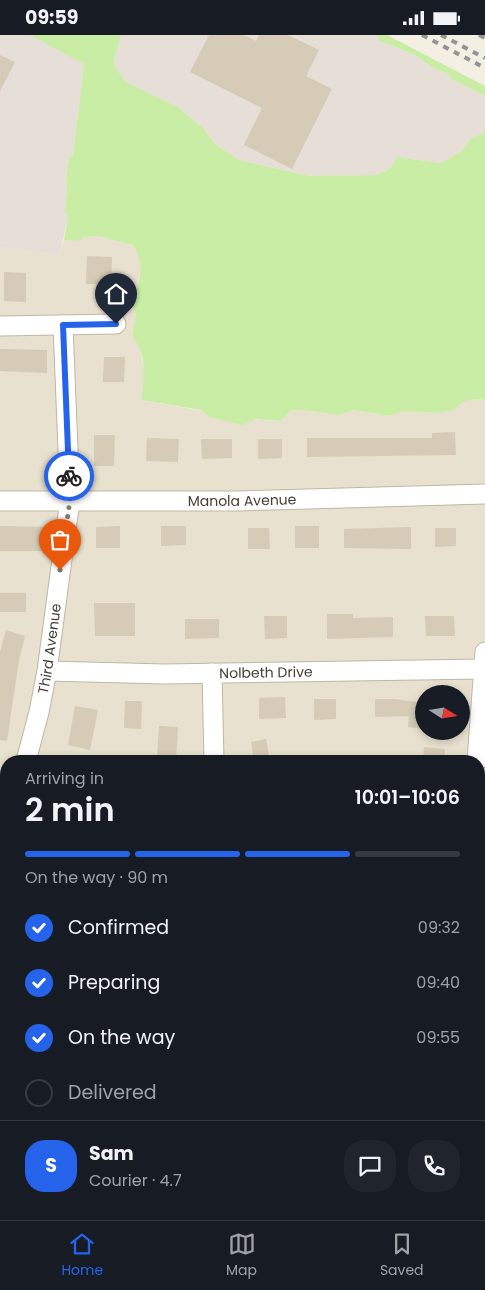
<!DOCTYPE html>
<meta charset="utf-8">
<style>
:root{--surface:#171b24;--page:#20242c;--text:#f1f3f6;--muted:#9ea1a6;--line:#363941;--accent:#2563eb}
body{margin:0;font-family:Poppins,sans-serif;background:var(--page);color:var(--text);height:100vh;display:flex;flex-direction:column;font-size:19px;white-space:nowrap}
*{box-sizing:border-box;margin:0}
p{font-size:16px;color:var(--muted)}
.icon{flex:none;width:28px;height:28px;fill:none;stroke:currentColor;stroke-width:2;stroke-linecap:round;stroke-linejoin:round}
.map{position:relative;flex:1;overflow:hidden}
.details{position:absolute;left:0px;top:720px;width:485px;height:465px;display:flex;flex-direction:column;background:var(--surface);border-radius:20px 20px 0 0;box-shadow:0 2px 8px #0003}
.details>*{flex:none}
.needle{width:32px;rotate:102deg}
.buttons{position:absolute;left:415px;top:650px;display:grid;gap:10px}
.buttons a{display:grid;place-items:center;width:55px;height:55px;border-radius:50%;background:var(--surface);box-shadow:0 2px 8px #0003;font-size:25px}
.pin{position:absolute;display:grid;place-items:center;width:42px;height:42px;color:#fff;margin:-51px -21px;border-radius:50% 50% 50% 0;rotate:-45deg;box-shadow:0 0 5px #0007}
.pin .icon{rotate:45deg}
.courier{position:absolute;display:grid;place-items:center;width:50px;height:50px;margin:-25px;border:4px solid #2563eb;border-radius:50%;background:#fff;color:#222;box-shadow:0 1px 6px #0007}
.head em{font-style:normal;font-weight:600}
.head div{display:flex;flex-direction:column-reverse}
.head{display:flex;align-items:center;justify-content:space-between;height:85px;padding:0 25px}
h1{font-size:32px;font-weight:600;line-height:38px}
.bar{display:grid;grid-template-columns:repeat(4,1fr);gap:8px 5px;align-content:center;height:60px;padding:0 25px}
.bar i{height:6px;border-radius:4px;background:var(--line)}
.bar .current{background:var(--accent)}
.bar p{grid-column:span 4}
.line{display:flex;align-items:center;gap:12px;padding:0 25px;border-top:1px solid var(--line)}
.line div{flex:1}
.round{display:grid;place-items:center;flex:none;width:52px;height:52px;border-radius:20px;background:var(--page)}
ol{padding:0 25px;list-style:none}
li{display:flex;align-items:center;gap:15px;height:55px}
li p{margin-inline-start:auto}
li .icon{padding:5px;border-radius:50%;background:var(--accent);color:#fff;stroke-width:4}
li:last-child{color:var(--muted)}
li i{width:28px;height:28px;border:2px solid var(--line);border-radius:50%}
.status{display:flex;justify-content:space-between;align-items:center;height:35px;padding:0 25px;background:var(--surface);direction:ltr}
.status svg{height:14px;fill:currentColor}
.tabs{display:flex;justify-content:space-around;align-items:center;height:70px;border-top:1px solid var(--line);background:var(--surface);font-size:14px;color:var(--muted)}
.tabs a{display:grid;justify-items:center;gap:2px}
.tabs .current{color:var(--accent)}
.map>svg:first-child{display:block}
.residential{fill:#e8e1cf;fill-rule:evenodd}
.commercial{fill:#f9e6ca}
.industrial{fill:#e5dfd7}
.green{fill:#caeda5}
.building{fill:#d5cbb6}
.lines{fill:none;stroke-linecap:round;stroke-linejoin:round}
.street-casing{stroke:#bfb7a4;stroke-width:21}
.street{stroke:#fff;stroke-width:19}
.rail{stroke:#949494;stroke-width:4;stroke-dasharray:6 6;stroke-linecap:butt}
.done{stroke:#827c70;stroke-width:5;stroke-dasharray:0 9}
.route{stroke:#2563eb;stroke-width:6}
.labels{text-anchor:middle;dominant-baseline:central;stroke-width:4;stroke-linejoin:round;paint-order:stroke}
.street-label{font-size:14px;fill:#453e32;stroke:#fff}
</style>
<div class="status"><b>09:59</b><svg viewBox="0 0 49 12"><path d="M0 12V9h3v3zM5 12V6h3v6zM10 12V3h3v9zM15 12V0h3v12zM26 1h20v11H26zM47 4h2v5h-2z"/></svg></div>
<div class="map">
<svg width="485" height="1185" viewBox="0 0 485 1185">
<rect width="100%" height="100%" fill="#f3efe2"/>
<!-- residential -->
<path class="residential" d="M97 201 133 210 138 218 142 230 135 258 130 266 136 279 132 302 139 309 145 340 141 365 202 376 209 382 281 386 291 375H302L339 380 353 375 389 381 403 376 439 378 455 375 461 367 471 364 485 365V803L479 802V726H6V1179H437V1185H0V212L53 220 60 217 64 205 79 206 84 202ZM424 659H461V696H424Z
M479 843 485 844V910H479Z"/>
<!-- commercial -->
<path class="commercial" d="M479 957H485V1185H437V1179H479Z"/>
<!-- industrial -->
<path class="industrial" d="M0 0H30L84 28 73 121 69 122 66 144 67 152 65 176 68 183 60 217 53 220 0 212Z
M121 0H376L380 6 413 19 435 34 447 38 451 44 485 61V92L483 98 470 104 462 116 441 128 397 122 391 133 376 140 310 141 239 125 215 109 204 94 178 72 126 47 116 33 114 26Z"/>
<!-- green -->
<path class="green" d="M30 0H121L114 26 116 33 126 47 178 72 204 94 215 109 239 125 310 141 376 140 391 133 397 122 441 128 462 116 470 104 483 98 485 92V365C470 364 464 363 455 375L439 378 403 376 389 381 353 375 339 380 302 375H291L281 386 255 384 243 390 209 382 201 375 141 365C144 345 148 318 132 302L136 279 130 266C141 249 145 227 133 210L97 201 84 202 79 206 64 205 68 183 65 177 67 152 66 145 69 122 73 121 84 29Z
M376 0H387L485 51V61L451 44 447 38 435 34 413 19 380 6Z
M479 802 485 803V844L479 843Z
M479 910H485V957H479Z"/>
<!-- building -->
<path class="building" d="M209 0H244L256 6 259 0H288L319 15 306 41 332 54 292 134 244 110 262 73 190 37Z
M0 20 15 27 0 56Z
M87 221 112 222 111 249H86Z
M4 237 26 238V267L4 266Z
M0 314 47 315V338L0 336Z
M104 322H125L124 347H103Z
M455 397 456 420 307 422V403H432V398Z
M94 400H115L114 431H94Z
M147 403 179 404 178 427 146 426Z
M201 404H232V423L202 424Z
M258 404H282V423L258 424Z
M0 491 53 492 52 516H0Z
M120 491V513H96V492Z
M161 491H186V510L161 511Z
M295 491H319V513H295Z
M411 492V514L344 513V494Z
M248 493H269L270 514H248Z
M435 493H456V511L435 512Z
M0 558H26V577H0Z
M94 568H135V601H95Z
M327 579H353V583L393 582V602L327 604Z
M264 581H287V603L265 604Z
M425 581H454L455 601H426Z
M185 584H219V603L185 604Z
M6 595 25 601 19 625 7 706 0 705V617Z
M285 662 286 683 259 684V663Z
M314 664H336V684L314 685Z
M375 664H395L424 668V694L408 692 409 681 375 682Z
M125 666H142L141 694 124 693Z
M75 671 98 675 90 715 68 710Z
M159 691 178 692 176 726H157Z
M266 704 270 726H254L251 707Z
M424 712 445 714 444 726H423Z"/>
<g class="lines">
<defs>
<g id="street">
<path d="M0 291 116 289"/>
<path id="s1" d="M0 466H239L485 459"/>
<path id="s2" d="M47 636 165 639 484 634"/>
<path d="M212 638 214 726"/>
<path id="s3" d="M26 726 39 677 47 636 70 465 63 290"/>
<path d="M477 726 485 617"/>
<path d="M0 866 6 821"/>
<path d="M0 913H6"/>
<path d="M479 956H485"/>
<path d="M0 1091H6"/>
<path d="M479 1130H485"/>
<path d="M440 1185V1179"/>
</g>
</defs>
<!-- street casing -->
<use href="#street" class="street-casing"/>
<!-- street -->
<use href="#street" class="street"/>
<!-- rail -->
<path class="rail" d="M422 0 485 33
M441 0 485 23
M479 0 485 3"/>
</g>
<g class="lines">
<!-- done -->
<path class="done" d="M60 535 70 465 69 441"/>
<!-- route -->
<path class="route" d="M69 441 63 290 116 289"/>
</g>
<g class="labels">
<!-- street labels -->
<g class="street-label">
<text stroke="none"><textPath href="#s1" startOffset="242">Manola Avenue</textPath></text>
<text stroke="none"><textPath href="#s3" startOffset="115">Third Avenue</textPath></text>
<text stroke="none"><textPath href="#s2" startOffset="219">Nolbeth Drive</textPath></text>
</g>
</g>
</svg>
<div class="buttons">
<a><svg class="needle" viewBox="-14 -14 28 28"><path d="M0-13l5 13h-10z" fill="#e53935"/><path d="M0 13l5-13h-10z" fill="#9ea1a6"/></svg></a>
</div>
<div class="pin" style="left:60px;top:535px;background:#ea580c"><svg class="icon" aria-label="bag" viewBox="0 0 24 24"><path d="M5 8h14l-1 12H6zM9 8a3 3 0 0 1 6 0"/></svg></div>
<div class="pin" style="left:116px;top:289px;background:#1f2937"><svg class="icon" aria-label="home" viewBox="0 0 24 24"><path d="M3 11l9-7 9 7M6 9v11h12V9"/></svg></div>
<div class="courier" style="left:69px;top:441px"><svg class="icon" aria-label="bike" viewBox="0 0 24 24"><circle cx="6" cy="16" r="4"/><circle cx="18" cy="16" r="4"/><path d="M6 16l4-8h5l3 8M10 8l3 8H6M13 5h3"/></svg></div>
<section class="details">
<div class="head"><div><h1>2 min</h1><p>Arriving in</p></div><em>10:01–10:06</em></div>
<div class="bar"><i class="current"></i><i class="current"></i><i class="current"></i><i></i><p>On the way · 90 m</p></div>
<ol>
<li><svg class="icon" aria-label="check" viewBox="0 0 24 24"><path d="M5 12l5 5 9-10"/></svg>Confirmed<p>09:32</p></li>
<li><svg class="icon" aria-label="check" viewBox="0 0 24 24"><path d="M5 12l5 5 9-10"/></svg>Preparing<p>09:40</p></li>
<li><svg class="icon" aria-label="check" viewBox="0 0 24 24"><path d="M5 12l5 5 9-10"/></svg>On the way<p>09:55</p></li>
<li><i></i>Delivered</li>
</ol>
<div class="line" style="height:90px"><b class="round" style="background:var(--accent);color:#fff">S</b><div><b>Sam</b><p>Courier · 4.7</p></div><a class="round"><svg class="icon" aria-label="chat" viewBox="0 0 24 24"><path d="M4 5h16v11H9l-5 4z"/></svg></a><a class="round"><svg class="icon" aria-label="phone" viewBox="0 0 24 24"><path d="M5 4h4l2 5-3 2q2 4 5 5l2-3 5 2v4C11 20 4 13 5 4z"/></svg></a></div>
</section>
</div>
<nav class="tabs">
<a class="current"><svg class="icon" aria-label="home" viewBox="0 0 24 24"><path d="M3 11l9-7 9 7M6 9v11h12V9"/></svg>Home</a>
<a><svg class="icon" aria-label="map" viewBox="0 0 24 24"><path d="M3 6l6-2 6 2 6-2v14l-6 2-6-2-6 2zM9 4v14M15 6v14"/></svg>Map</a>
<a><svg class="icon" aria-label="saved" viewBox="0 0 24 24"><path d="M7 4h10v16l-5-4-5 4z"/></svg>Saved</a>
</nav>
